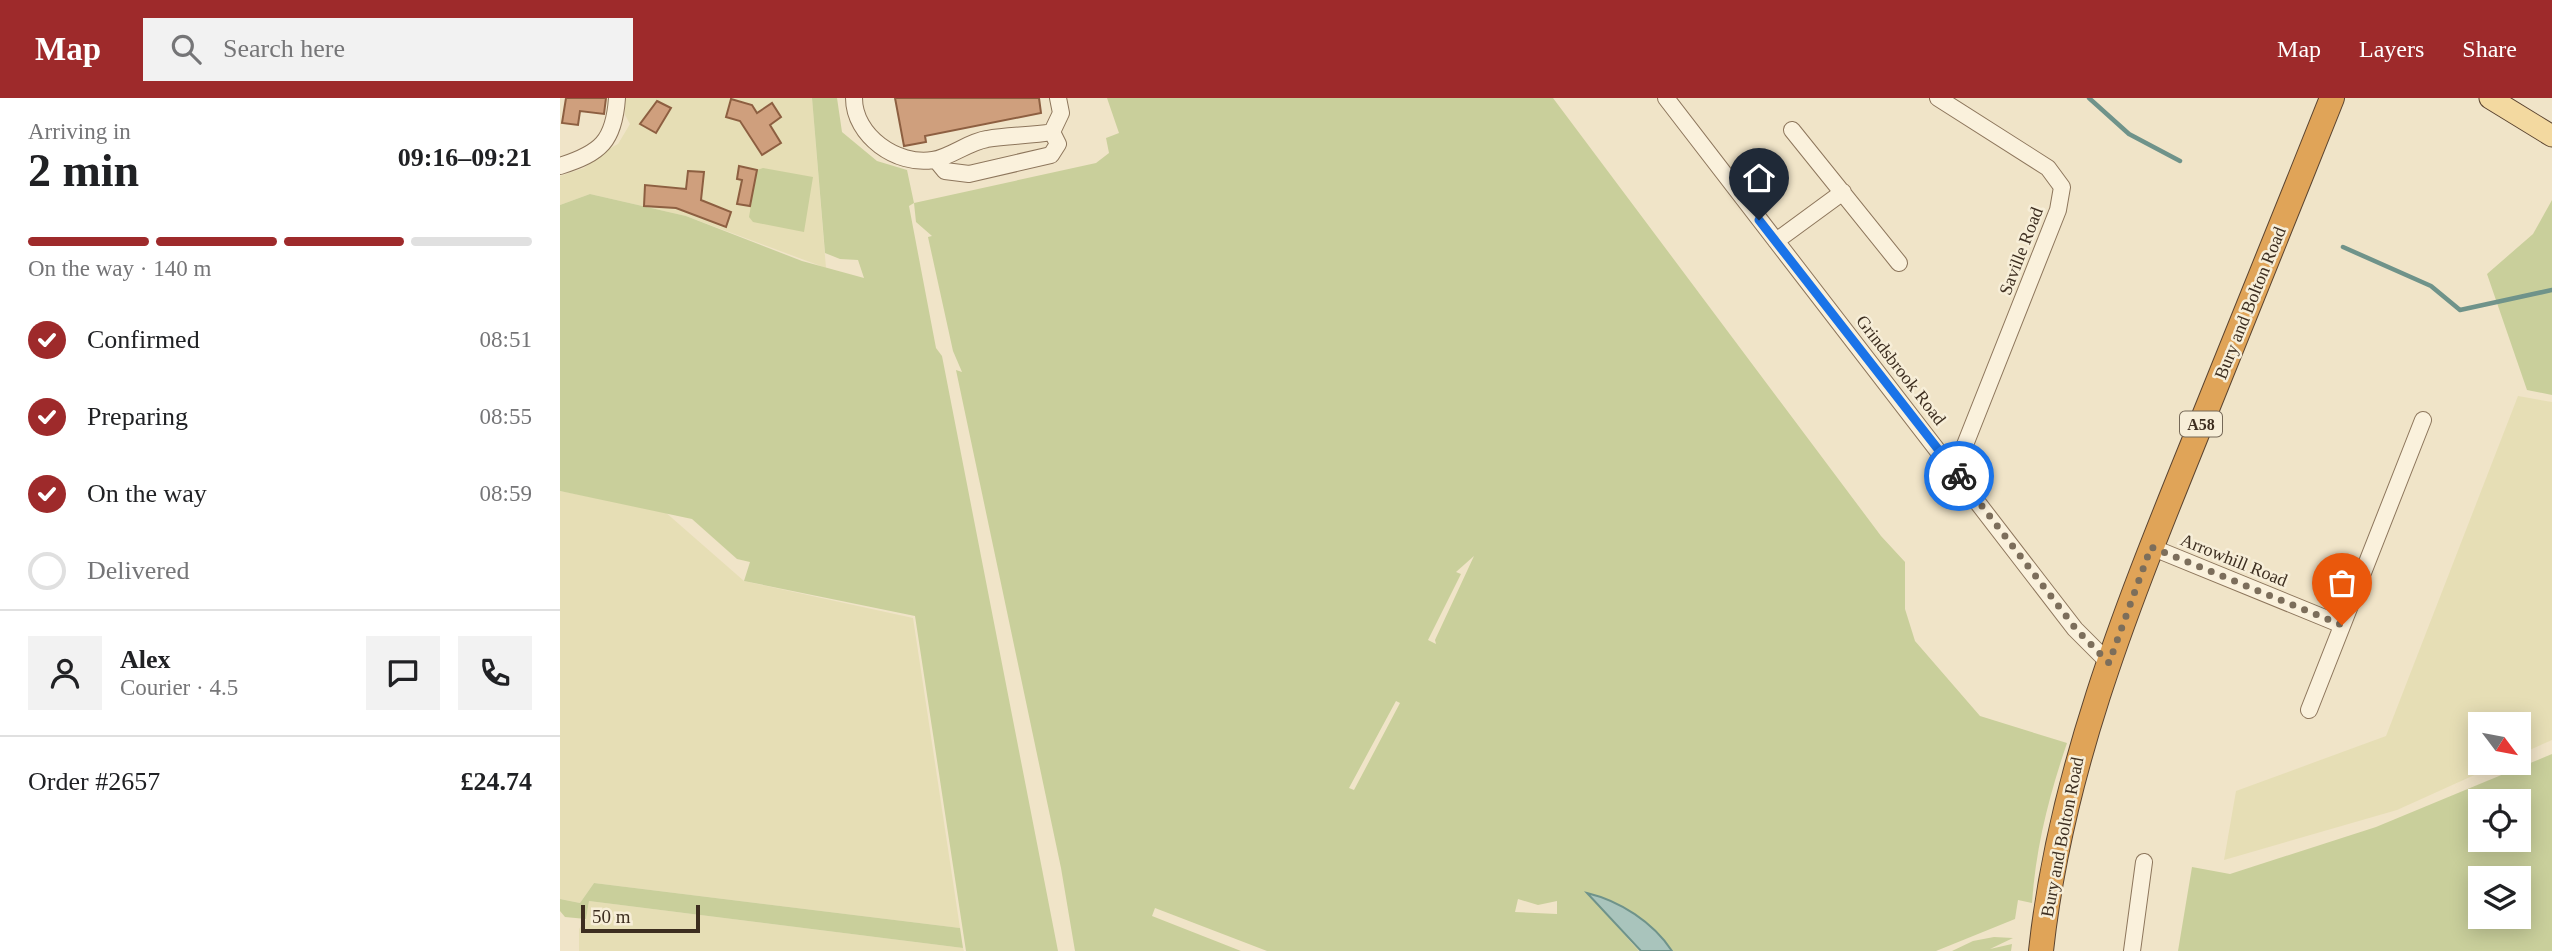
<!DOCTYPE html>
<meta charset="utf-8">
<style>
:root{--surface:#fff;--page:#f2f2f2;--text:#202124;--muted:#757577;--line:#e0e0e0;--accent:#9e2a2b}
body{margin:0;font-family:Georgia,serif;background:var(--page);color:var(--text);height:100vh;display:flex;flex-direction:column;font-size:26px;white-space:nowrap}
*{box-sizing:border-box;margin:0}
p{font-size:23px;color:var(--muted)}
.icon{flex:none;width:38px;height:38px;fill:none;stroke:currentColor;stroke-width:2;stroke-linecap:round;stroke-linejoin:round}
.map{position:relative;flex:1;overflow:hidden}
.side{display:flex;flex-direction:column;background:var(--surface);width:560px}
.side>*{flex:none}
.needle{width:46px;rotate:122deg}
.fabs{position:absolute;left:1908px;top:614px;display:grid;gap:14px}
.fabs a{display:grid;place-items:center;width:63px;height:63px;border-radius:0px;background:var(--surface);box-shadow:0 4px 18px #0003;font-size:35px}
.scale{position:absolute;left:21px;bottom:18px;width:119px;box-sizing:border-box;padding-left:7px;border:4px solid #3d2e20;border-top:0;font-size:19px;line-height:24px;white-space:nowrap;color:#3d2e20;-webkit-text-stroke:5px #f7eed8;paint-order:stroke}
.pin{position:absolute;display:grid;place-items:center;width:60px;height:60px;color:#fff;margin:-72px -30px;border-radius:50% 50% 50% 0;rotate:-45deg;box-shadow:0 0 7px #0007}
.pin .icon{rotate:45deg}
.courier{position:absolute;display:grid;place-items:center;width:70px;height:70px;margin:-35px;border:5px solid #1a73e8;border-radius:50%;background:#fff;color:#222;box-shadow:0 2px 9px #0007}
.summary em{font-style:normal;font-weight:700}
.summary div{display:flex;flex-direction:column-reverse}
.summary{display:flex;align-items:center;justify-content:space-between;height:119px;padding:0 28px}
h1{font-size:46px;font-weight:700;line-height:52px}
.bar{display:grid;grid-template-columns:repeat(4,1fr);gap:10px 7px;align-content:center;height:84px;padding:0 28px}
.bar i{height:9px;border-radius:5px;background:var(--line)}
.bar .on{background:var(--accent)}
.bar p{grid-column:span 4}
.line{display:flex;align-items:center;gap:18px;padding:0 28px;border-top:2px solid var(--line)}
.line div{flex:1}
.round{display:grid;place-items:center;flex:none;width:74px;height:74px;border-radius:0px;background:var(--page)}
ol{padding:0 28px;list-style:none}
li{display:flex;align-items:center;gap:21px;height:77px}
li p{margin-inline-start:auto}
li .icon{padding:7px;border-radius:50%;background:var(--accent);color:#fff;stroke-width:4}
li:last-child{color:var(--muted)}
li i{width:38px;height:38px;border:4px solid var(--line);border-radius:50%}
header{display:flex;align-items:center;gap:42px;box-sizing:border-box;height:98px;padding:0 35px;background:var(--accent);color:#fff}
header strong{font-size:33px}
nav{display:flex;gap:38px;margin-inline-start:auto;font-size:24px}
.search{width:490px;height:63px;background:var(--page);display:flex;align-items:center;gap:18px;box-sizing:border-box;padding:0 24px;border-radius:0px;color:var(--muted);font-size:26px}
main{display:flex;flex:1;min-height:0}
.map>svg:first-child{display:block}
.farmland{fill:#e6deb5}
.green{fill:#c9cf9b;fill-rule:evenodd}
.water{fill:#a9c4bc;stroke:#6f938a;stroke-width:2}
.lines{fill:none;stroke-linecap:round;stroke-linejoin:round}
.stream{stroke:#6f938a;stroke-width:4.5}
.building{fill:#cf9f7d;stroke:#8d5f41;stroke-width:2}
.minor-casing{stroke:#8d765c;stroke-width:18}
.major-casing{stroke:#5b4430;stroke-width:23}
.highway-casing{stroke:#5b4430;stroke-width:26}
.minor{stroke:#faf1dc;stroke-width:16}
.major{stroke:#f3d9a0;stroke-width:21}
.highway{stroke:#e0a458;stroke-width:24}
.done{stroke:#7c6e5b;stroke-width:7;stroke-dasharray:0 12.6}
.route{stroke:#1a73e8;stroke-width:9}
.labels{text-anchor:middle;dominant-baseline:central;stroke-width:5;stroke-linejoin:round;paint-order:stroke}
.shield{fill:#f7eed8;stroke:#756857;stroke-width:2}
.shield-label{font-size:16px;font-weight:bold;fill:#3d2e20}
.street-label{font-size:18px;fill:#3d2e20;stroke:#f7eed8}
</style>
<header>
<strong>Map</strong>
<div class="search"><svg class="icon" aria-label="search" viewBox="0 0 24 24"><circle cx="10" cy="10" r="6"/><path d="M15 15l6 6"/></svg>Search here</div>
<nav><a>Map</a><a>Layers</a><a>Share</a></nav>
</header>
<main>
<section class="side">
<div class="summary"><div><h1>2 min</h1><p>Arriving in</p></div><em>09:16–09:21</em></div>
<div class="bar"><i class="on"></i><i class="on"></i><i class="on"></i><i></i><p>On the way · 140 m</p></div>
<ol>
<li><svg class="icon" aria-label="check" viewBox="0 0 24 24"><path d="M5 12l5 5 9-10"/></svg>Confirmed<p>08:51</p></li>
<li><svg class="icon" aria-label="check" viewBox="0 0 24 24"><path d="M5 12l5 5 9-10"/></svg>Preparing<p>08:55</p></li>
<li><svg class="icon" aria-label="check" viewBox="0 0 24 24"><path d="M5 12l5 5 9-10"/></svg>On the way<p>08:59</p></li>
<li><i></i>Delivered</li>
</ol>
<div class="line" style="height:126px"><a class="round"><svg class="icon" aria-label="person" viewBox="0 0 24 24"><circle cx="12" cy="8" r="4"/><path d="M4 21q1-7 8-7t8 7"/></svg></a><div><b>Alex</b><p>Courier · 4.5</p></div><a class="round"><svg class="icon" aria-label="chat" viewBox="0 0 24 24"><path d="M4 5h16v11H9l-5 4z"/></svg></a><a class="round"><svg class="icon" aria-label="phone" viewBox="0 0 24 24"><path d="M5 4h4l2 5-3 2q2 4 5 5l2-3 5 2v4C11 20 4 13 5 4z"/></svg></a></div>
<div class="line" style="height:91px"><div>Order #2657</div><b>£24.74</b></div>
</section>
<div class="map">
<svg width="1992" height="853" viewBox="0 0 1992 853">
<rect width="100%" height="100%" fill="#f0e4c8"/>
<!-- farmland -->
<path class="farmland" d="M63 0H252L266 170 126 118 30 96 0 107V78L24 70 41 55 58 46 70 26 65 17Z
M1958 298 1992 304V642L1958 657V626H1920V665H1941L1837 712 1664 762 1676 693 1826 638Z
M0 393 104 413 184 483 353 520 400 830 34 785 20 805 0 801Z
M29 803 403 850 404 853H19V831L26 821Z"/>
<!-- green -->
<path class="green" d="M252 0H277L282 34 317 63 347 72 354 105 536 65 549 55 546 40 559 35 547 0H993L1321 438 1345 464V511L1355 543 1420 618 1507 645C1489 698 1476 748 1472 805L1458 802 1455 821 1376 853H1111L1077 817 1028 796 1079 853H707L595 810 592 818 681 853H515L501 770 396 272 402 274 393 253 368 139 372 138 356 124 354 105 349 108 376 250 382 258 498 853H406L355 518 184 483 190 464 177 461 132 421 0 393V107L30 96 126 118 242 163 304 180 298 162 280 161 265 155ZM914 458 875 542 876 546 868 542 901 476 896 474ZM836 603 840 605 794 692 789 690ZM958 801 978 807 997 803V816L955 814Z
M203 70 253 79 244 134 193 124 189 119 197 72Z
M1992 102V297L1967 292 1927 176 1973 136Z
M1992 656V853H1618L1632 769 1670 776 1816 729ZM1920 704H1958V742H1920ZM1958 780V819H1920V780Z
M34 785 400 830 403 850 29 803 26 821 5 819 0 813V801L20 805Z
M1434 839 1453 840 1430 851 1452 846 1451 853H1392L1413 843Z"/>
<!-- water -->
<path class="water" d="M1027 795C1060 803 1093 824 1112 853H1081Z"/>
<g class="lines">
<!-- stream -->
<path class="stream" d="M1529 0 1569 36 1620 63
M1783 149 1871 188 1900 212 1992 192"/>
</g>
<!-- building -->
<path class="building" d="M6 0H46L44 16 20 13 18 27 2 25Z
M335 0H479L481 15 365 38 366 44 344 48Z
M171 1 192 7 197 15 212 5 221 19 210 27 221 45 202 57 180 23 166 19Z
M97 3 111 10 96 35 80 26Z
M179 68 197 72 190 108 177 106 182 82 177 81Z
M128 73 144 74 141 102 171 114 166 129 116 110 84 108 85 87 126 91Z"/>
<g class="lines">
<defs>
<path id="minor" d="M294 0C294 38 337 68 373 62 391 59 408 44 427 41 449 37 470 38 492 34L501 15 498 0
M1106 0 1515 531 1549 565
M1378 0 1488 70 1502 89 1498 112 1395 372
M1232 32 1339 165
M376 62 385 73 409 76 491 57 498 46 492 34
M0 68C41 55 54 43 57 0
M1216 143 1283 94
M1591 449 1782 527
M1749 612 1863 322
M1572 853 1584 764"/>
<path id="major" d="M1930 0 1992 38"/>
<path id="highway" d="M1481 853C1500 677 1564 516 1630 353 1677 236 1725 118 1772 0"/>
</defs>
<!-- minor casing -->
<use href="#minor" class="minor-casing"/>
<!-- major casing -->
<use href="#major" class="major-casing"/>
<!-- highway casing -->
<use href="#highway" class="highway-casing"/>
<!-- minor -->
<use href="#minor" class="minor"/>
<!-- major -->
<use href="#major" class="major"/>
<!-- highway -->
<use href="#highway" class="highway"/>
</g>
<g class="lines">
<!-- done -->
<path class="done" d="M1399 378 1516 531 1549 565 1591 449 1782 527"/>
<!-- route -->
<path class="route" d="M1199 122 1399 378"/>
</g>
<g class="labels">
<!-- shield labels -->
<rect class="shield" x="1620" y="313.5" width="42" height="25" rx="5"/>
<g class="shield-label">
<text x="1641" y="326">A58</text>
</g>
<!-- street labels -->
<g class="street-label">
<text transform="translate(1461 153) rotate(-69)">Saville Road</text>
<text transform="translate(1690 205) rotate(-68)">Bury and Bolton Road</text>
<text transform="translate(1341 272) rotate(52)">Grindsbrook Road</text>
<text transform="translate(1674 462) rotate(22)">Arrowhill Road</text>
<text transform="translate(1502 739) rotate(-79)">Bury and Bolton Road</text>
</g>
</g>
</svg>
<div class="fabs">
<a><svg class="needle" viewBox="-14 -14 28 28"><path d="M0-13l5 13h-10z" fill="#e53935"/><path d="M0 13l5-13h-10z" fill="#757577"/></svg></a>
<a><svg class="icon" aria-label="locate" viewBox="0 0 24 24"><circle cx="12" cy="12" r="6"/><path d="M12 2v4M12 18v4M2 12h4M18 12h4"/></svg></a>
<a><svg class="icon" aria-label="layers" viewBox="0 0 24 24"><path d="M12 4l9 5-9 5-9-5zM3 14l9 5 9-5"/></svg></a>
</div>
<div class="scale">50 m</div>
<div class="pin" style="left:1782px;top:527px;background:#ea580c"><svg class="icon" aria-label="bag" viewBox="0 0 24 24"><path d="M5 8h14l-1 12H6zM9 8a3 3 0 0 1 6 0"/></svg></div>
<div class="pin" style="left:1199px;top:122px;background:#1f2937"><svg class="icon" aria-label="home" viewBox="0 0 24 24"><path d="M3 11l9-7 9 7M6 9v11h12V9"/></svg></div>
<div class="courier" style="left:1399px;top:378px"><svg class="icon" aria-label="bike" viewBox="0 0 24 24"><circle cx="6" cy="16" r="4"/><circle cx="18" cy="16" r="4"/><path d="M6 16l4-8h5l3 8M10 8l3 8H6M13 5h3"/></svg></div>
</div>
</main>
